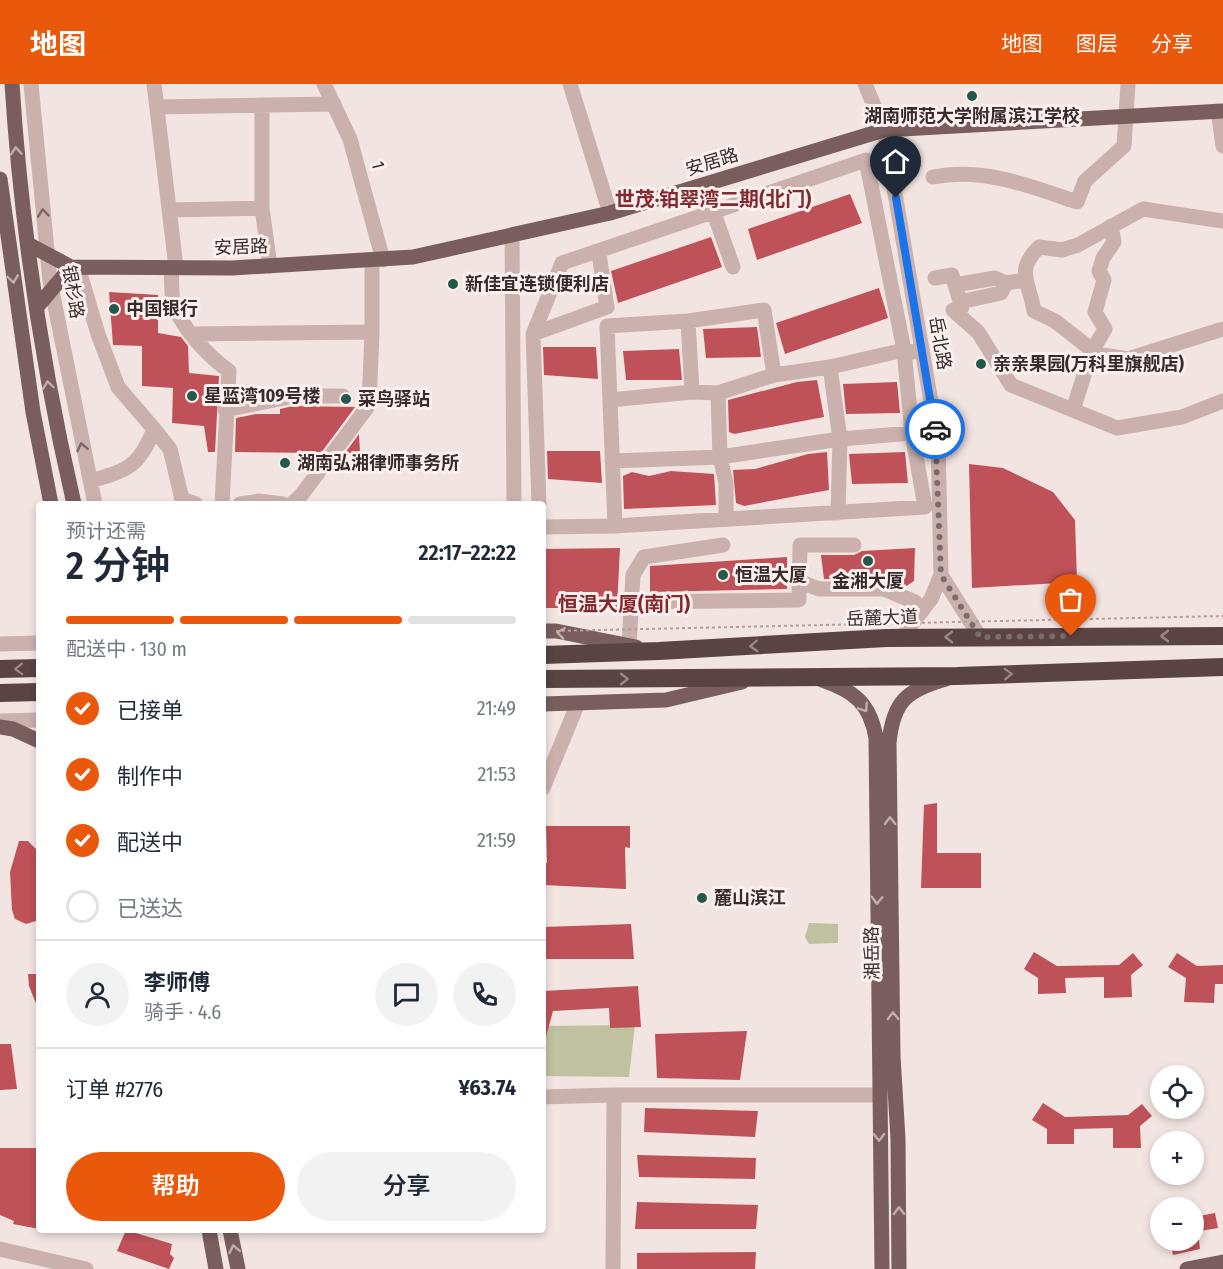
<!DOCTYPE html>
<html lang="zh">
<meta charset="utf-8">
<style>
:root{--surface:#fff;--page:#f2f2f3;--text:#1f2937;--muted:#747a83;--line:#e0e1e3;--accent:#ea580c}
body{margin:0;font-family:"Fira Sans Condensed","Noto Sans SC",sans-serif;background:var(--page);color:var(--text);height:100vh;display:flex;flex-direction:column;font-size:22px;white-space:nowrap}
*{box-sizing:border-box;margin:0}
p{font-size:20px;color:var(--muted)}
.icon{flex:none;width:33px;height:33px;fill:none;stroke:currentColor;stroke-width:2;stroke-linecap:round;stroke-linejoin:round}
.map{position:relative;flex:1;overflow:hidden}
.drawer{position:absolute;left:36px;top:417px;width:510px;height:732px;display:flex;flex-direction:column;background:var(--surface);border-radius:6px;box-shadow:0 3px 9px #0003}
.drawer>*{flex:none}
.fabs{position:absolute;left:1150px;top:981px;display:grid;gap:12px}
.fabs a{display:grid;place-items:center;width:54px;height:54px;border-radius:50%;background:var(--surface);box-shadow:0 3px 9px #0003;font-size:30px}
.pin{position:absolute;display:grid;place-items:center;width:51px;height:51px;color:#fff;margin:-62px -26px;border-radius:50% 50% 50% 0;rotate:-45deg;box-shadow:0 0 6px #0007}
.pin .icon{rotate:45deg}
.courier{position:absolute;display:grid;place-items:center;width:60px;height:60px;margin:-30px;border:4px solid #1a73e8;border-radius:50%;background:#fff;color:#222;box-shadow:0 2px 8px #0007}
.head em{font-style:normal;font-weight:600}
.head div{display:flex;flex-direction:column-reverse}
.head{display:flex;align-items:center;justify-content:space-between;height:102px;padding:0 30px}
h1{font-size:39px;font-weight:600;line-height:45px}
.bar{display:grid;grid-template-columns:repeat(4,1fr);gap:9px 6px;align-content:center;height:72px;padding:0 30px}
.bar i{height:8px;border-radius:4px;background:var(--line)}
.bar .active{background:var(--accent)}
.bar p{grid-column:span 4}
.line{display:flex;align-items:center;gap:15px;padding:0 30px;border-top:2px solid var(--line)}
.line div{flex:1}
.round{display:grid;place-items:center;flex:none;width:63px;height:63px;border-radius:32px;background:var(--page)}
ol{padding:0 30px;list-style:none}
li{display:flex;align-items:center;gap:18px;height:66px}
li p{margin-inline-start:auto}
li .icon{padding:6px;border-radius:50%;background:var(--accent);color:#fff;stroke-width:4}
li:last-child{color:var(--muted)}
li i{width:33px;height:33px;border:3px solid var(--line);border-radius:50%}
.cta{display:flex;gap:12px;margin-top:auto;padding:12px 30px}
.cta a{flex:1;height:69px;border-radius:36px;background:var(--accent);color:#fff;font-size:24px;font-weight:600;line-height:69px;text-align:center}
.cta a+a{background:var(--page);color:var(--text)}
header{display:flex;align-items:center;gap:36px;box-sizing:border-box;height:84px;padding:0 30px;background:var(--accent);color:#fff}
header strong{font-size:28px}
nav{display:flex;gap:33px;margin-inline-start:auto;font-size:21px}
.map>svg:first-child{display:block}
.green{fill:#c0c1a1}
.building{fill:#bf5259}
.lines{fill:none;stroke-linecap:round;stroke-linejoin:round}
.minor{stroke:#cab1ad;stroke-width:15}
.major{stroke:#795e5d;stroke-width:15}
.highway{stroke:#594343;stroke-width:18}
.path-bridge{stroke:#b69b97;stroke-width:2;stroke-dasharray:3 3;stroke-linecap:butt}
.oneway{stroke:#c0aeac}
.oneway2{stroke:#7a6766}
.oneway3{stroke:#998887}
.done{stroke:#7a6c6b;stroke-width:6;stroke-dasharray:0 10.8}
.route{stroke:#1a73e8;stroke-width:8}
.poi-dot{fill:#23584b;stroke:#faf0ed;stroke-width:2}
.labels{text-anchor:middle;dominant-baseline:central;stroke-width:6;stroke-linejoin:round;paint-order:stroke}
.poi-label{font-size:18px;font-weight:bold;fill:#392b2b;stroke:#faf0ed;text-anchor:start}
.street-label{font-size:18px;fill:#392b2b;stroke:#faf0ed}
.neighbourhood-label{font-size:20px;font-weight:bold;fill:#83292f;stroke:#faf0ed}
</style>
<header>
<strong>地图</strong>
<nav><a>地图</a><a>图层</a><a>分享</a></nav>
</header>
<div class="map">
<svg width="1223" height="1185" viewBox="0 0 1223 1185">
<rect width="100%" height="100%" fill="#f2e4e1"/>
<!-- green -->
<path class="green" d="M809 839 838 840V859L809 860 805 853Z
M635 941 629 993 543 992V942Z"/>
<!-- building -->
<path class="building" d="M850 110 862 139 757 176 748 145Z
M711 153 722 183 618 219 611 187Z
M879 204 888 234 785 270 776 239Z
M109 208 158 211V249L181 253 188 262 189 289 219 292 215 368H208L204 342 172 339 173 304 142 302V262L113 261Z
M757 243 761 273 706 274 703 245Z
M543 263H596L598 295 544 291Z
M679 265 682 296H626L623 267Z
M817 296 824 333 734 350 729 348 728 316 797 298Z
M897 298 900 329 846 330 843 300Z
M293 322 355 323 321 369 235 368 236 334 256 330H280V325Z
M359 350 360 369H345Z
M547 367H600L602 399 548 395Z
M827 368 829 406 744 422 736 419 733 386 755 385 808 370Z
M905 368 908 399 852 400 849 370Z
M969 380 1003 384 1053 408 1075 436 1077 498 972 504Z
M671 387 714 390 716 421 624 425 623 392 632 388 649 392Z
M620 464 617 524H543V465Z
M915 464 914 497 905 503 884 495H824L821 471H854L862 467Z
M787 473V505L650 508V482Z
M937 719V769H981V804H921L924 721Z
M546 742H630V764L625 763 626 805 543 801V779H547Z
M19 757H28L39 768V836L26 840 15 835 12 826 10 788Z
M631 840 634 875H543V843Z
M1034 868 1057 882 1119 881 1133 869 1143 881 1131 891 1132 913 1104 914V893L1065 894 1066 909 1038 910V894L1024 885Z
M1177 869 1197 882 1223 881V900H1215L1214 919 1184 918 1186 894 1168 883Z
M28 890H39V927L29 902Z
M638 902 641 943 610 944 609 924 553 927 546 953H543V907Z
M747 947 740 996 657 994 655 950Z
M0 960H11L17 1005 0 1006Z
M1043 1019 1065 1033 1128 1031 1142 1020 1152 1032 1140 1042 1141 1064H1113V1044L1074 1045V1060H1047V1045L1032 1036Z
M645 1024 758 1027 755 1053 644 1048Z
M0 1064H39V1145L13 1140 14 1137 0 1131Z
M637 1071 756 1074 755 1095 639 1093Z
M637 1118 758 1121 756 1145H635Z
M1215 1129 1218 1144 1194 1148V1133Z
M126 1146 172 1160 170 1170 174 1174 169 1185 117 1167Z
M1170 1156H1199L1200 1165 1173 1171Z
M756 1168 755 1185H637V1169Z"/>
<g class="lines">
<!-- minor -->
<path class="minor" d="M31 0 50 197 95 420
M154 0 176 183
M324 0 350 55 383 176
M570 0 610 129
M865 0 884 46 938 358 941 491 931 515 901 554
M262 21V124L270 182
M157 23 334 20
M1218 27 1223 62
M933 93C983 83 1030 102 1077 118L1085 97 1124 62 1128 0
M704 101 733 183
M169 126 262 124
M512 151 514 420
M78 183 98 250 118 303 154 345C139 383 128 386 90 397
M171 183C172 194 171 206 173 217 180 243 208 272 229 287L222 420
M935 194 952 191 962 223 953 226 978 248 1011 301 1117 344 1182 333 1223 317
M955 201 995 194 1006 199 1026 196
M960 218 1001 209 1006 199
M688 237 764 226 774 291
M191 250 372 248V176
M533 250 607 223 599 170
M1091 269 1105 245 1095 228 1104 196 1099 187 1103 174 1114 158 1111 142
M1091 269 1128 275 1223 245
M610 316 692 308 718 309 774 291 830 283 904 266 913 268
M225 326 294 312H343
M1073 326 1092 266 1055 237 1034 227C1029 197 1015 187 1039 163L1062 166 1078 161 1143 125 1223 137
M154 345 170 365 182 415 196 420
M612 377 720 373 718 309
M240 420 259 417 283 420
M292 420 302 410 369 321 372 248
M539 420 533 250 562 179 866 76 904 266 912 349 925 423 615 442 543 443
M838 429 840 355 912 349
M726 435V399L720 373 840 355 830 283
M615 442 607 242 688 237 692 308
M941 491 980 553
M801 498 819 505H884L915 518
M632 518 799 516 800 461H854
M0 560 39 559
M629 562 633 491 644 473 723 461
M0 637 39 636
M543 704 578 619
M614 1011H878
M543 1013 614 1011 613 1185
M0 1165 86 1185"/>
<!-- major -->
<path class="major" d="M12 0C21 141 42 282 74 420
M0 95 33 328 51 420
M28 160 71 183 232 184 413 173 610 129 884 46 1223 27
M37 223 71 183
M543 547H556L636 563
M822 596C854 607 870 619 876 654L882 1185
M543 620 666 616 742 598
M0 643 13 645 39 657
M209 1146 216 1185
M230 1146 238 1185
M899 1185 898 1055 893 972 889 659C893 618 906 606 946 595
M1187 1185 1223 1178"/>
<!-- highway -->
<path class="highway" d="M543 571 659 567 886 554 1223 552
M0 585 39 584
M543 595 957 592 1223 583
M0 609 39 608"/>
<!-- path-bridge -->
<path class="path-bridge" d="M556 547 1223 532"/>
</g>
<!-- one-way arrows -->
<defs><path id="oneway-chevron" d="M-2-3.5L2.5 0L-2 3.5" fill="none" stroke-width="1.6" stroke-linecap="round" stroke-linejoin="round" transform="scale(1.5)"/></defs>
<g class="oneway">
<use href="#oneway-chevron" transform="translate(16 67) rotate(-94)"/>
<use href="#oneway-chevron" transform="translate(13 195) rotate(82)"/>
<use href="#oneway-chevron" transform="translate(48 301) rotate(-98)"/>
<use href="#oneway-chevron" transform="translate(561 549) rotate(-172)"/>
<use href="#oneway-chevron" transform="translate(864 624) rotate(57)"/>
<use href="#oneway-chevron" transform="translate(890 737) rotate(-91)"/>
<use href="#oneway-chevron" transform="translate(877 816) rotate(92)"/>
<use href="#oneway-chevron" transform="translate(893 932) rotate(-91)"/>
<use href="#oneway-chevron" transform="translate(879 1053) rotate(89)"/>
<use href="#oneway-chevron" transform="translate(899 1127) rotate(-91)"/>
<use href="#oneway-chevron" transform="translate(234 1165) rotate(-102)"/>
</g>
<g class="oneway2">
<use href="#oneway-chevron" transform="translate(43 129) rotate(-96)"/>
<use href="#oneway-chevron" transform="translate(82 363) rotate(-102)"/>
</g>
<g class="oneway3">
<use href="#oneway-chevron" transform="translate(1165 552) rotate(-180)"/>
<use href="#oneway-chevron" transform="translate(949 553) rotate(179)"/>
<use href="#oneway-chevron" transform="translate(754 562) rotate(177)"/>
<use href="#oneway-chevron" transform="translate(19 585) rotate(178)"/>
<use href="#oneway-chevron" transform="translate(1008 590) rotate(-2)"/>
<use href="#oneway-chevron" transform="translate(624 595)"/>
</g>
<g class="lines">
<!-- done -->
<path class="done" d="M935 345 941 491 980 553 1071 552"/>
<!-- route -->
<path class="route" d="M896 114 935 345"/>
</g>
<!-- markers -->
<g class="poi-dot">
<circle cx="972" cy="12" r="6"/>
<circle cx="453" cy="200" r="6"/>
<circle cx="114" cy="225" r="6"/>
<circle cx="981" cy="280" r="6"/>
<circle cx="192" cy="312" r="6"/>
<circle cx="346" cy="315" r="6"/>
<circle cx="285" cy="379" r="6"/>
<circle cx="868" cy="477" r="6"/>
<circle cx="723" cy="491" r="6"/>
<circle cx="702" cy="814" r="6"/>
</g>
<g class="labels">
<!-- poi labels -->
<g class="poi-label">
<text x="972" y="32" text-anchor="middle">湖南师范大学附属滨江学校</text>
<text x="465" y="200">新佳宜连锁便利店</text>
<text x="126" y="225">中国银行</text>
<text x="993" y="280">亲亲果园(万科里旗舰店)</text>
<text x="204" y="312">星蓝湾109号楼</text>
<text x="358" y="315">菜鸟驿站</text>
<text x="297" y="379">湖南弘湘律师事务所</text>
<text x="735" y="491">恒温大厦</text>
<text x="868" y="497" text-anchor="middle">金湘大厦</text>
<text x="714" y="814">麓山滨江</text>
</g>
<!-- street labels -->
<g class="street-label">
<text transform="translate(712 78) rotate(-17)">安居路</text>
<text transform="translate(378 81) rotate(75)">1</text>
<text transform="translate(241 163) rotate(-2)">安居路</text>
<text transform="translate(73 208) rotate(81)">银杉路</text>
<text transform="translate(940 259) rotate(80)">岳北路</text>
<text transform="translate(882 534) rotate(-2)">岳麓大道</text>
<text transform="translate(872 869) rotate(-91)">湘岳路</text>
</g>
<!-- neighbourhood labels -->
<g class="neighbourhood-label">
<text x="713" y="115">世茂·铂翠湾二期(北门)</text>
<text x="624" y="520">恒温大厦(南门)</text>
</g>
</g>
</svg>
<div class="fabs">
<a><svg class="icon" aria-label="locate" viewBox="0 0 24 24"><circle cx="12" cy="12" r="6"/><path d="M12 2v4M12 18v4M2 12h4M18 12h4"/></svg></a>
<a>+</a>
<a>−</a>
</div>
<div class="pin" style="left:1071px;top:552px;background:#ea580c"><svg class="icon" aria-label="bag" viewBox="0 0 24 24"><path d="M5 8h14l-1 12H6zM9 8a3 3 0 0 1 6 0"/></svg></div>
<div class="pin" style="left:896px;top:114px;background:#1f2937"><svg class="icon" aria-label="home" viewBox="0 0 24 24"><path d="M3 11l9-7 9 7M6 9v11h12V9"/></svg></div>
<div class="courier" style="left:935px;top:345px"><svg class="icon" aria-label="car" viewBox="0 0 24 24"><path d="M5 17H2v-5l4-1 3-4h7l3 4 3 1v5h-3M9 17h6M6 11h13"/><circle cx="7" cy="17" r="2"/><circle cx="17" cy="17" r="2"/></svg></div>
<section class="drawer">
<div class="head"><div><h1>2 分钟</h1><p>预计还需</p></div><em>22:17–22:22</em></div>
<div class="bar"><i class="active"></i><i class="active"></i><i class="active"></i><i></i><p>配送中 · 130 m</p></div>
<ol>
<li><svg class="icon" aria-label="check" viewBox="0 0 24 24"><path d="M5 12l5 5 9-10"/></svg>已接单<p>21:49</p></li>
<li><svg class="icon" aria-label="check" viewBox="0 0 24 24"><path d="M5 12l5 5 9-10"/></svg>制作中<p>21:53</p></li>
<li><svg class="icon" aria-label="check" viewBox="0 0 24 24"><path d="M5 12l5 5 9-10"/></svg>配送中<p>21:59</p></li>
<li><i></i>已送达</li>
</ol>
<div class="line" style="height:108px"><a class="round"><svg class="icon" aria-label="person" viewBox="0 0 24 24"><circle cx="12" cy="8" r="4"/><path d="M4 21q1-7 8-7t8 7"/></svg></a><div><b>李师傅</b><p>骑手 · 4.6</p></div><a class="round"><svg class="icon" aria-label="chat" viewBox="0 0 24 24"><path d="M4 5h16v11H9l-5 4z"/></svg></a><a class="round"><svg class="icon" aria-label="phone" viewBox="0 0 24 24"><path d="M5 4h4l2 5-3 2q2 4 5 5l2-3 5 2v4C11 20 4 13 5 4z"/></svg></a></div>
<div class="line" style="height:78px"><div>订单 #2776</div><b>¥63.74</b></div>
<div class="cta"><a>帮助</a><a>分享</a></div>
</section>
</div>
